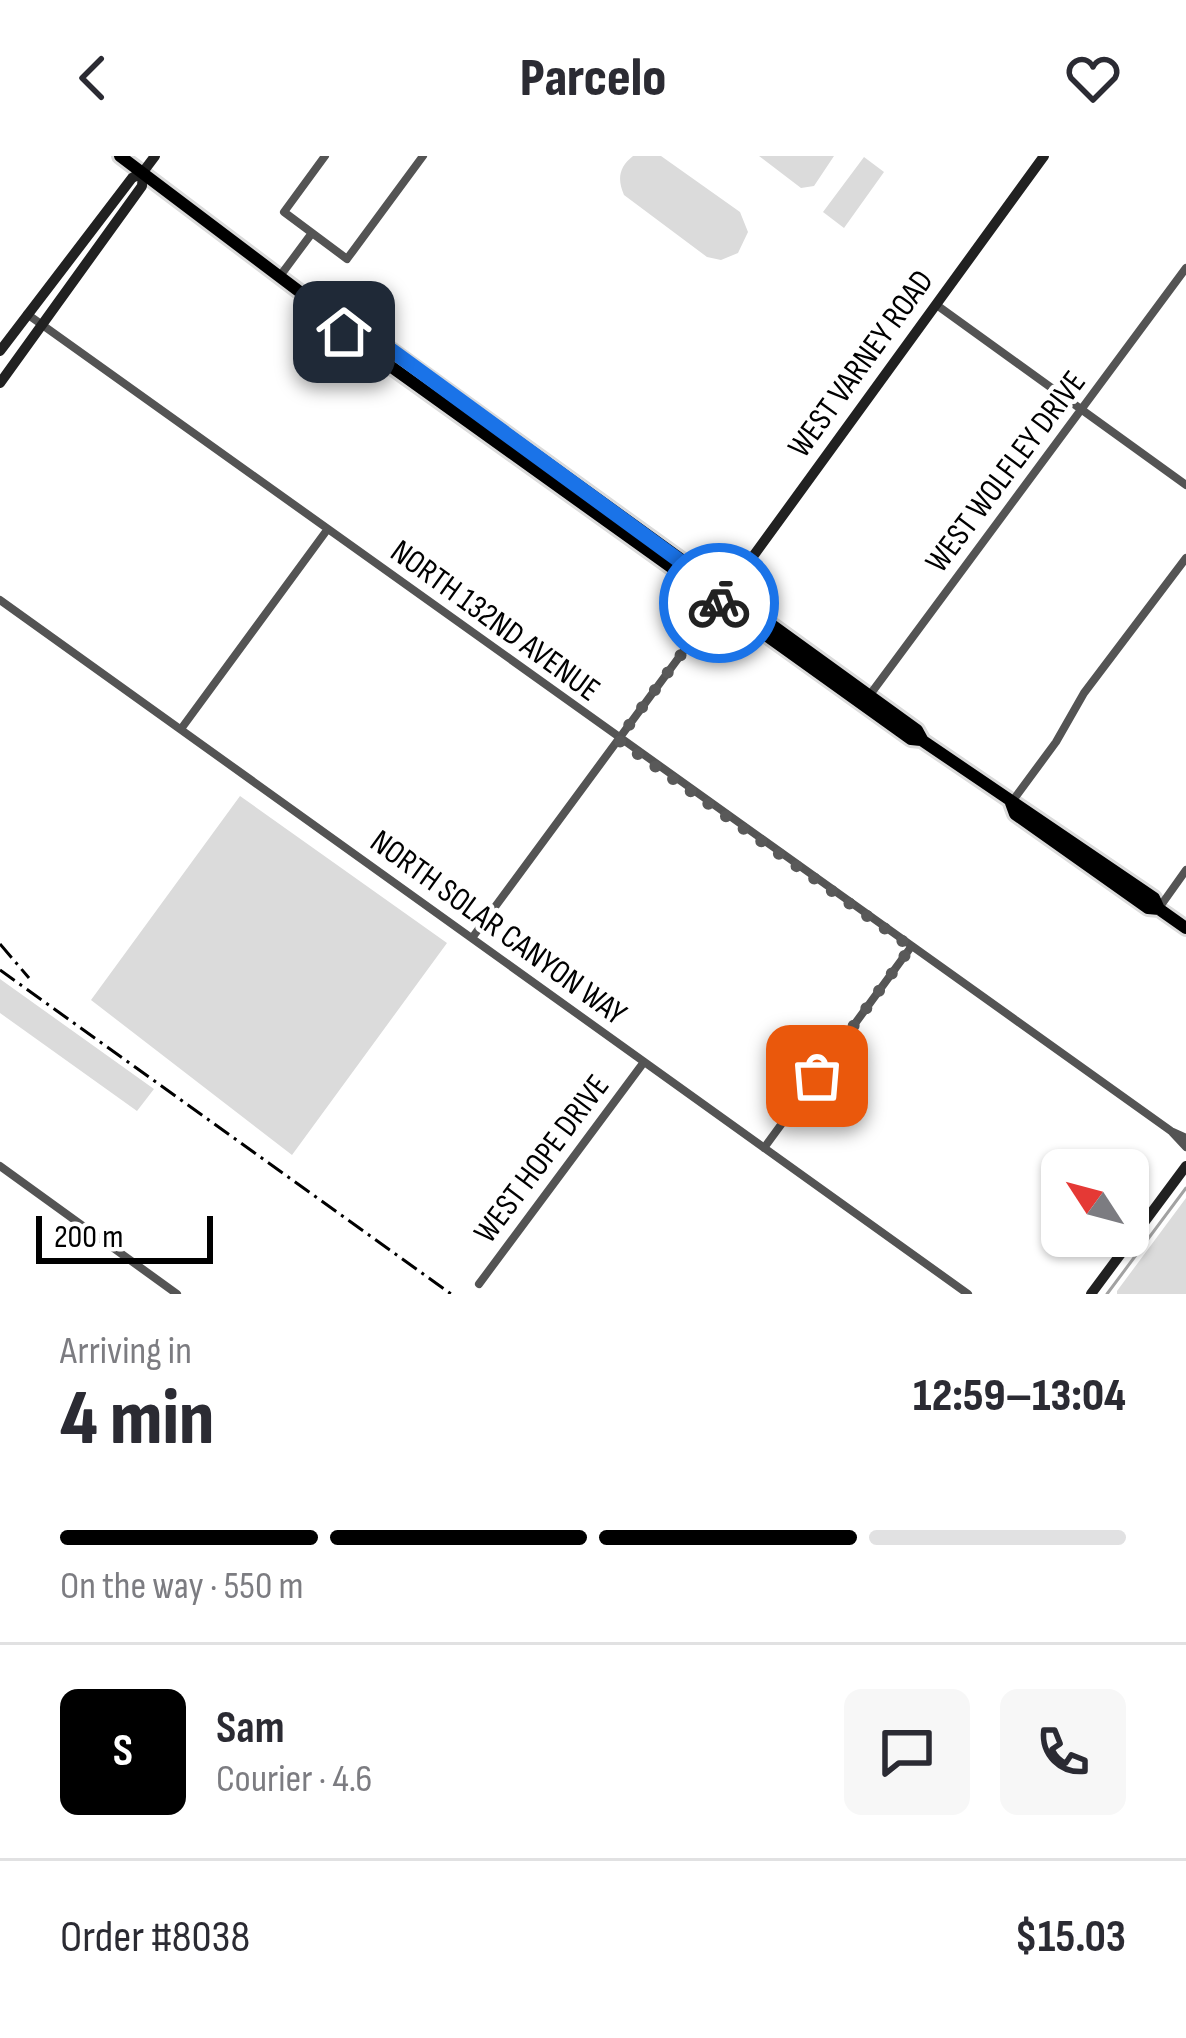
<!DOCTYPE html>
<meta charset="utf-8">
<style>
:root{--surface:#fff;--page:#f7f7f7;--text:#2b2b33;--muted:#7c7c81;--line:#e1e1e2;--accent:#000}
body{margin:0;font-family:"Sofia Sans Condensed",sans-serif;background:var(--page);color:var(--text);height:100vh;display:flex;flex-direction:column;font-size:45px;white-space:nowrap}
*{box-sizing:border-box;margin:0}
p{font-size:39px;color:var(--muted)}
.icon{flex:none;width:66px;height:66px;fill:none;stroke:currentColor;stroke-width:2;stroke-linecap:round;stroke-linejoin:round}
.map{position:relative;height:1138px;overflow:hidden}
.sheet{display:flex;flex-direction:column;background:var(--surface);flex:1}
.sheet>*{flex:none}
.needle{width:78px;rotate:306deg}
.tools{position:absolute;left:1041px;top:993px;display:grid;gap:24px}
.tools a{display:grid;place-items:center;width:108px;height:108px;border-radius:18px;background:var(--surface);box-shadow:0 3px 9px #0004;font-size:60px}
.scale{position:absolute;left:36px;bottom:30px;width:177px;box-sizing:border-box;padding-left:12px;border:6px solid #000;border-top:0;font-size:33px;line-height:42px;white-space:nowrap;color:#000;-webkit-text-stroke:9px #fff;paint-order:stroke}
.pin{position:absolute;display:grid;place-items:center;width:102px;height:102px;color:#fff;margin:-51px;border-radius:24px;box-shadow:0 6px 18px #0006}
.courier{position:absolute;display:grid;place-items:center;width:120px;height:120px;margin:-60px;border:9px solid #1a73e8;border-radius:50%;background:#fff;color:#222;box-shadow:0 3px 15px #0007}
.headline em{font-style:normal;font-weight:800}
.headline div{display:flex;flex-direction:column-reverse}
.headline{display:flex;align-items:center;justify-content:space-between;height:204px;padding:0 60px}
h1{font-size:78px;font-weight:800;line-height:90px}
.bar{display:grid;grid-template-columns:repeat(4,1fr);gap:18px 12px;align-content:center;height:144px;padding:0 60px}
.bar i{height:15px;border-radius:9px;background:var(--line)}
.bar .selected{background:var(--accent)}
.bar p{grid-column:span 4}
.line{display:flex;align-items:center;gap:30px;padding:0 60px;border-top:3px solid var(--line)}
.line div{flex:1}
.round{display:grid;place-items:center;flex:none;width:126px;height:126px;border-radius:18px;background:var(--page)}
header{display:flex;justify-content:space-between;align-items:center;height:156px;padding:0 60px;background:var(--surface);font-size:54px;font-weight:800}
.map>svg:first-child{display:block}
.green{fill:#dbdbdb}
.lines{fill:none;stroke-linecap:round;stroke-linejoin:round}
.stream{stroke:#a2a2a2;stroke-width:3}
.primary-casing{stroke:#dbdbdb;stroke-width:18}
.street{stroke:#545454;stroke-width:8}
.secondary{stroke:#212121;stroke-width:10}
.primary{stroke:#000;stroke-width:12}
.rail{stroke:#000;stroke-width:3;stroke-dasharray:18 6 3 6;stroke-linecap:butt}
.done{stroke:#595959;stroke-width:12;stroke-dasharray:0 21.6}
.route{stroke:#1a73e8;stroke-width:15}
.labels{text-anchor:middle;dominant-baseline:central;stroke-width:9;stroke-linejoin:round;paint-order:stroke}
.street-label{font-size:33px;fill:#000;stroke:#fff}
</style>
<header><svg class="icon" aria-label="back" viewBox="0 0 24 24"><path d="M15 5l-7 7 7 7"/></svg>Parcelo<svg class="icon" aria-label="heart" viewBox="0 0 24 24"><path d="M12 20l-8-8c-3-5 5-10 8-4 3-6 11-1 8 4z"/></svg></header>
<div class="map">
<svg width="1186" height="1138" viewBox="0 0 1186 1138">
<rect width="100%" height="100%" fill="#fff"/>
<!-- green -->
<path class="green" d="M661 0 740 56 748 76 738 97 721 104 707 101 624 39C617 23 619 11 633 0Z
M759 0H834L814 30 801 32Z
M864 1 884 16 844 72 823 56Z
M240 640 447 787 292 999 91 844Z
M0 823 154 933 137 955 0 857Z
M1186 1042V1138H1117V1135Z"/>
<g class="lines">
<!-- stream -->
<path class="stream" d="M691 454 698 445
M1107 1138 1186 1032"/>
<defs>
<path id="primary" d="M120 0 341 167 344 176 372 197 911 583 921 584
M341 167H354L917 574 923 585 1154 742 1159 753
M1011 647 1015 658 1148 752 1159 753 1186 772"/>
</defs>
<!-- primary casing -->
<use href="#primary" class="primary-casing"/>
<!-- street -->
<path class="street" d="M325 0 284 56 347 103 423 0
M280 120 312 77
M938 150 1186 329
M27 158 1171 975 1186 982
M0 444 968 1138
M869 540 1186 112
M181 573 327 374
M1011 647 1056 586 1084 537 1186 402
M1159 752 1186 714
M472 782 719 447
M1172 976 1186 991
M764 992 911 791
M0 1010 177 1138
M479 1128 644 906"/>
<!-- secondary -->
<path class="secondary" d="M0 195 132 22 143 16 155 0
M0 227 142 30 143 16
M725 439 1044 0
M1091 1138 1186 1010"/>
<!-- primary -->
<use href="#primary" class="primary"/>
<!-- rail -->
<path class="rail" d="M0 788 29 822
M0 814 451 1138"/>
</g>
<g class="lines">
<!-- done -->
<path class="done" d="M719 447 618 584 911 791 817 920"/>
<!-- route -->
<path class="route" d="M344 176 341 166 354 167 387 191 725 438 719 447"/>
</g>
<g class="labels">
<!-- street labels -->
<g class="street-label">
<text transform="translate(861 208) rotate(-54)">WEST VARNEY ROAD</text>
<text transform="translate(1006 316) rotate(-53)">WEST WOLFLEY DRIVE</text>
<text transform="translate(495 465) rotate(36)">NORTH 132ND AVENUE</text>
<text transform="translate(498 772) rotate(36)">NORTH SOLAR CANYON WAY</text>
<text transform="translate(542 1003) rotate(-53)">WEST HOPE DRIVE</text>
</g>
</g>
</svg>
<div class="tools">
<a><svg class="needle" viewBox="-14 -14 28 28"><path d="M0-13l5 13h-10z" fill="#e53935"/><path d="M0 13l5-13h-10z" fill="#7c7c81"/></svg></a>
</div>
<div class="scale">200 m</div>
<div class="pin" style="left:817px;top:920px;background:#ea580c"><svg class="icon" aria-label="bag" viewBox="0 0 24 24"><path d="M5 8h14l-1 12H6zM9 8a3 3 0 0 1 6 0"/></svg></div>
<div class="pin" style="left:344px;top:176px;background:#1f2937"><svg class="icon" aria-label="home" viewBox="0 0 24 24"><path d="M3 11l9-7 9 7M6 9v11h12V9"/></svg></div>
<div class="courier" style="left:719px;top:447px"><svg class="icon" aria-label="bike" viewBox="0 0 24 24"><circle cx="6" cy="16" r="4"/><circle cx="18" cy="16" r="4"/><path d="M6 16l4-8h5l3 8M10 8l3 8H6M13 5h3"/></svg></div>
</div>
<section class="sheet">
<div class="headline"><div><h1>4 min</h1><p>Arriving in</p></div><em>12:59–13:04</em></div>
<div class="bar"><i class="selected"></i><i class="selected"></i><i class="selected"></i><i></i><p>On the way · 550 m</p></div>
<div class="line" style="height:216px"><b class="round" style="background:var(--accent);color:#fff">S</b><div><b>Sam</b><p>Courier · 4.6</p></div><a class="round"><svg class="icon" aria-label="chat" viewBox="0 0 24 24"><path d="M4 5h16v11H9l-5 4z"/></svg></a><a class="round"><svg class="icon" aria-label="phone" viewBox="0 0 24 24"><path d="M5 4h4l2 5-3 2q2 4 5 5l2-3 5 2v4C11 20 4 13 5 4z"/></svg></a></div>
<div class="line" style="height:156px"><div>Order #8038</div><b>$15.03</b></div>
</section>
